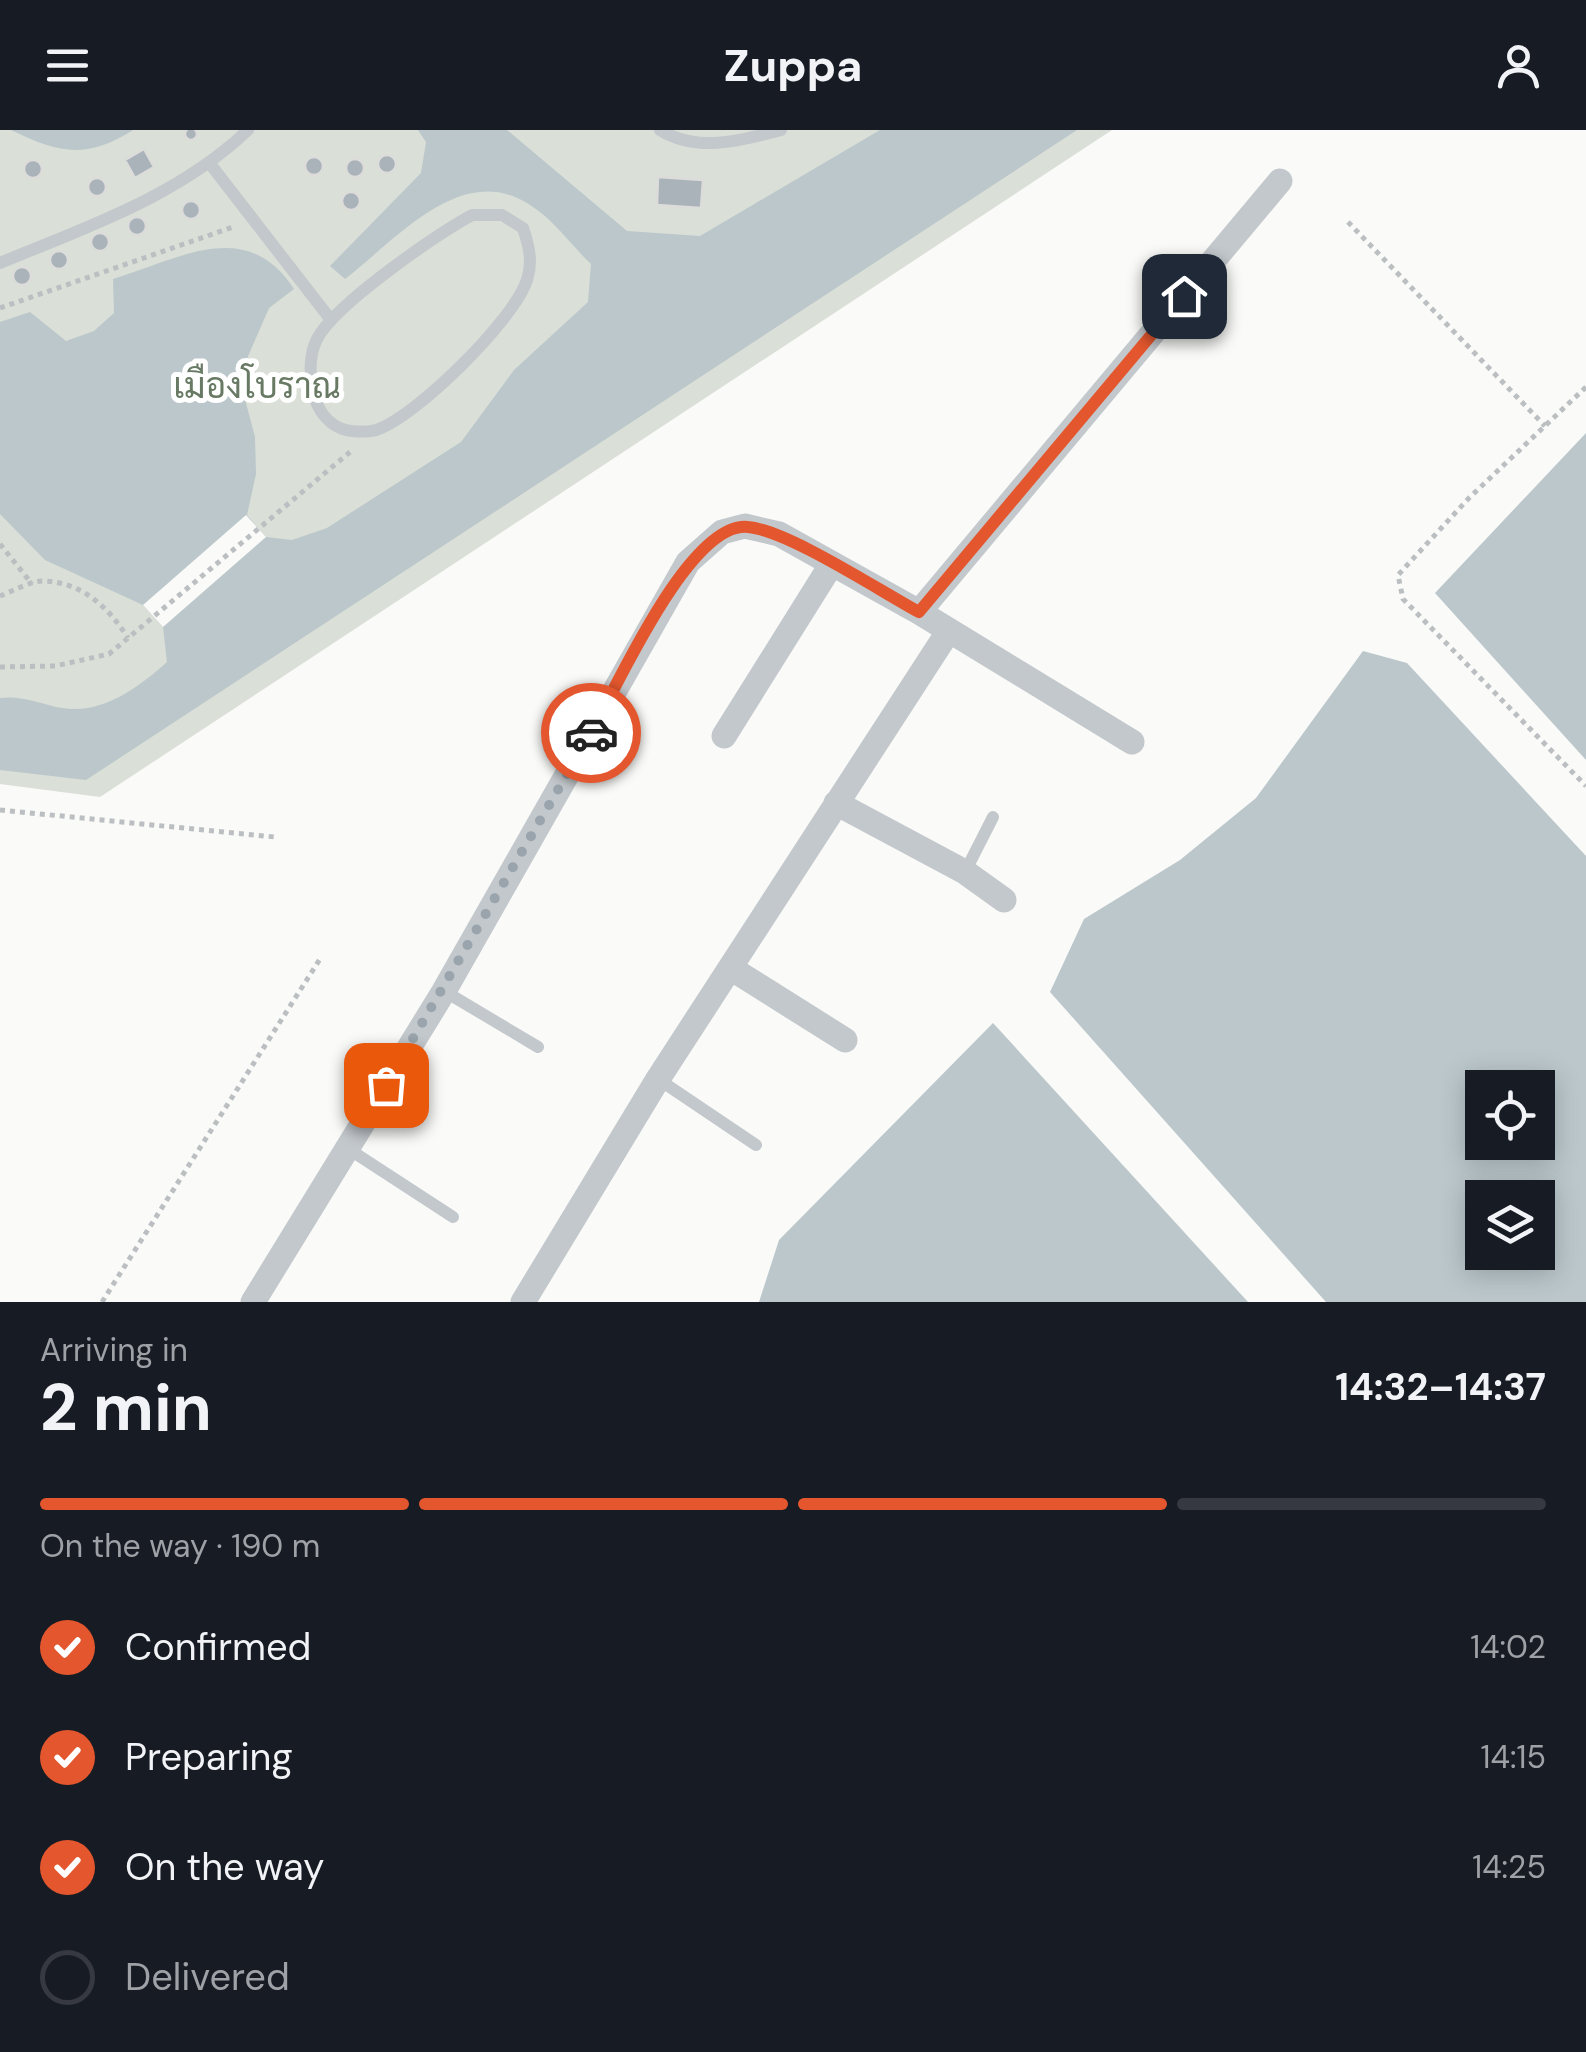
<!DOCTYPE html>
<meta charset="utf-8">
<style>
:root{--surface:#171b24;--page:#20242c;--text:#f1f3f6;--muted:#9ea1a6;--line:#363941;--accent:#e4572e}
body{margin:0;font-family:"DM Sans",Sarabun,sans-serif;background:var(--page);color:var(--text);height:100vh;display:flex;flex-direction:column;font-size:38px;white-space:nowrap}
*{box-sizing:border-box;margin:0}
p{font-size:32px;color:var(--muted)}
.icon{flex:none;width:55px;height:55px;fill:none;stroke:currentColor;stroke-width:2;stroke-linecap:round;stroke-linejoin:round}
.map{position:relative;height:1172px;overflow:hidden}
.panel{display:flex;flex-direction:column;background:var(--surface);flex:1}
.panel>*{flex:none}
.fabs{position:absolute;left:1465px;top:940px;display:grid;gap:20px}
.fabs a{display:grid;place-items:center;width:90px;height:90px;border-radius:0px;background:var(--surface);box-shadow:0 5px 25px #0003;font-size:50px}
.pin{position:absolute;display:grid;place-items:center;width:85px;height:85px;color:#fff;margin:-42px;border-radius:20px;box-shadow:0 5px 15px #0006}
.courier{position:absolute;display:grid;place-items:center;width:100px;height:100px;margin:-50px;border:8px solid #e4572e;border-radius:50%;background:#fff;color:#222;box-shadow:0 2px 12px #0007}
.head em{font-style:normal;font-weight:700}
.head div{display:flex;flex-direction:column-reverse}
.head{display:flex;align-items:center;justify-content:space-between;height:170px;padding:0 40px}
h1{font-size:65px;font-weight:700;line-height:75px}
.bar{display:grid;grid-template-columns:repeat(4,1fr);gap:15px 10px;align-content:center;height:120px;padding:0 40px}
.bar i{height:12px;border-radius:8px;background:var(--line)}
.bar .current{background:var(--accent)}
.bar p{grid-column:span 4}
ol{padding:0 40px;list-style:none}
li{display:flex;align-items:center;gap:30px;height:110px}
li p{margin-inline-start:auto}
li .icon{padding:10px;border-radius:50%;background:var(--accent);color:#fff;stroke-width:4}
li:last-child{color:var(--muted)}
li i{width:55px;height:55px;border:5px solid var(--line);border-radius:50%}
header{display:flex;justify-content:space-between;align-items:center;height:130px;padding:0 40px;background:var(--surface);font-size:45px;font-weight:700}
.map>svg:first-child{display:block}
.green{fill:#dadfd7}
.water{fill:#bbc7cb;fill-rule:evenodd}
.pier{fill:#fafaf8}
.building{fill:#aab3b9;stroke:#dcdcda;stroke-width:2.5}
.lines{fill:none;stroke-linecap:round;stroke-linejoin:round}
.path{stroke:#bbbfc2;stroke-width:5;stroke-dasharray:5 5;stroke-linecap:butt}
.service{stroke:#c3c8cc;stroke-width:12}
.minor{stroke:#c3c8cc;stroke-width:25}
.done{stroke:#99a4ac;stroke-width:10;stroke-dasharray:0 18}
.route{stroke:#e4572e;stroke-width:12}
.labels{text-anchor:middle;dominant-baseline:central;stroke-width:10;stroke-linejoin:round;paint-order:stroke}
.park-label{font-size:35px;fill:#687a64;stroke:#fff}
</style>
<header><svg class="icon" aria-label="menu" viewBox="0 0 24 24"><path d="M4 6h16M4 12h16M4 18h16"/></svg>Zuppa<svg class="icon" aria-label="person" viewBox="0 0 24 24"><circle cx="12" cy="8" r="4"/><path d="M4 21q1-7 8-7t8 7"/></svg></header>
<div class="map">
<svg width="1586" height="1172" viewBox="0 0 1586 1172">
<rect width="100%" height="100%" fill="#fafaf8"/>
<!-- green -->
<path class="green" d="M0 0H1112L100 667 0 654Z"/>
<!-- water -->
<path class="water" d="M11 0H133C86 30 58 23 11 0Z
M418 0H507L627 101 700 106 880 0H1077L86 650 0 640V568C22 565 41 574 62 578 102 585 139 557 167 532L163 497 143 475 45 430 0 384V192L30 182 66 211 94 201 114 183 113 149C179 129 247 86 294 159L269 178 239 247 255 307 256 344 247 385 266 407 292 410 327 398 461 312 514 240 588 172 591 134C572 116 553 89 530 75 462 30 397 109 345 149L330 136 421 43 426 12Z
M1586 303V630L1435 463Z
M1363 521 1407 533 1586 726V1172H1326L1050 862 1084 789 1180 730 1256 668ZM1482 958H1538V1012H1482ZM1482 1068H1538V1122H1482Z
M993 893 1248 1172H759L779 1110Z"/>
<!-- pier -->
<path class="pier" d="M246 385 266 407 163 497 143 475Z"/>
<!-- building -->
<path class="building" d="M185 4a6 6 0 1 1 12 0a6 6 0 1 1-12 0Z
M144 19 154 37 135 48 125 30Z
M378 34a9 9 0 1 1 18 0a9 9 0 1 1-18 0Z
M305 36a9 9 0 1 1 18 0a9 9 0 1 1-18 0Z
M346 38a9 9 0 1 1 18 0a9 9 0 1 1-18 0Z
M24 39a9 9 0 1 1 18 0a9 9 0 1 1-18 0Z
M658 47 703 50 701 78 657 75Z
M88 57a9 9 0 1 1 18 0a9 9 0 1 1-18 0Z
M342 71a9 9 0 1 1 18 0a9 9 0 1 1-18 0Z
M182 80a9 9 0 1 1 18 0a9 9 0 1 1-18 0Z
M128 96a9 9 0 1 1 18 0a9 9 0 1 1-18 0Z
M91 112a9 9 0 1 1 18 0a9 9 0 1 1-18 0Z
M50 130a9 9 0 1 1 18 0a9 9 0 1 1-18 0Z
M13 146a9 9 0 1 1 18 0a9 9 0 1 1-18 0Z"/>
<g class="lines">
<!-- path -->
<path class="path" d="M1348 92 1545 296
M0 178 233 97
M1586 257 1469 368 1398 445 1403 469 1586 656
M0 414 32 454
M0 466C13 461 32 450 45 451 83 453 109 478 128 508
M0 537 55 536 109 524 350 322
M0 680 275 707
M102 1172 320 829"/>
<!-- service -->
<path class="service" d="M660 0C698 23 740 11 781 0
M211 35 331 190
M472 85H502L523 98C529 116 533 132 527 150 514 190 416 287 376 300 370 302 353 302 346 300 330 296 320 283 315 269 310 250 308 227 317 209 335 174 436 105 472 85Z
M0 133C87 97 179 66 248 0
M965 742 993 687
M444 861 538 917
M658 949 756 1015
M347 1018 453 1087"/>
<!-- minor -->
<path class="minor" d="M919 482 1280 51
M724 606 831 435
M836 673 965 742 1004 770
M732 839 845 910
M253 1172 444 861 688 432 722 402 745 396 779 404 919 482 1132 612
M523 1172 658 949 948 502"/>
</g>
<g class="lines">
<!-- done -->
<path class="done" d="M386 955 591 603"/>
<!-- route -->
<path class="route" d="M591 603C617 556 690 391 748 397 787 400 880 461 919 482L1184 166"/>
</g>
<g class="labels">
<!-- park labels -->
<g class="park-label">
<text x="257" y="256">เมืองโบราณ</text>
</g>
</g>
</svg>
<div class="fabs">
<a><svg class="icon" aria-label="locate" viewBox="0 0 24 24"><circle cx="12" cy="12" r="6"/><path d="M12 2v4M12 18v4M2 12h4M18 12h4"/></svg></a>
<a><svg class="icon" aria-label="layers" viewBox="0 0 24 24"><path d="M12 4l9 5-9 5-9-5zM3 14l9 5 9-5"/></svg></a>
</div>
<div class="pin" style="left:386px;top:955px;background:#ea580c"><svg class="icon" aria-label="bag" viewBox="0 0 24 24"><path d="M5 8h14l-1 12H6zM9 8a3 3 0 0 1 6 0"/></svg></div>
<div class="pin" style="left:1184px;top:166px;background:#1f2937"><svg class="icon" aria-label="home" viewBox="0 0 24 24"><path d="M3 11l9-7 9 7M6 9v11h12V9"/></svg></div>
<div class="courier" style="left:591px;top:603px"><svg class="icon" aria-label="car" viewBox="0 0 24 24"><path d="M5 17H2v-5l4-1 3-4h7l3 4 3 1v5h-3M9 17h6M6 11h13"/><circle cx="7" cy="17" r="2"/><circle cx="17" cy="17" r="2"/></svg></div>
</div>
<section class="panel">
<div class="head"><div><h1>2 min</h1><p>Arriving in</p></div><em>14:32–14:37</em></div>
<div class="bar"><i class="current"></i><i class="current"></i><i class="current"></i><i></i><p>On the way · 190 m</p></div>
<ol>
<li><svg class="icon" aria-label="check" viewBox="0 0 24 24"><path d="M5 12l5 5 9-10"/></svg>Confirmed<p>14:02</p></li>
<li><svg class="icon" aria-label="check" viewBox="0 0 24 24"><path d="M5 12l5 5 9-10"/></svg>Preparing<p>14:15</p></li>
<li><svg class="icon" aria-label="check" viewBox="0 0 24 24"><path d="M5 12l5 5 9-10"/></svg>On the way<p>14:25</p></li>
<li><i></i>Delivered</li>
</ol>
</section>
